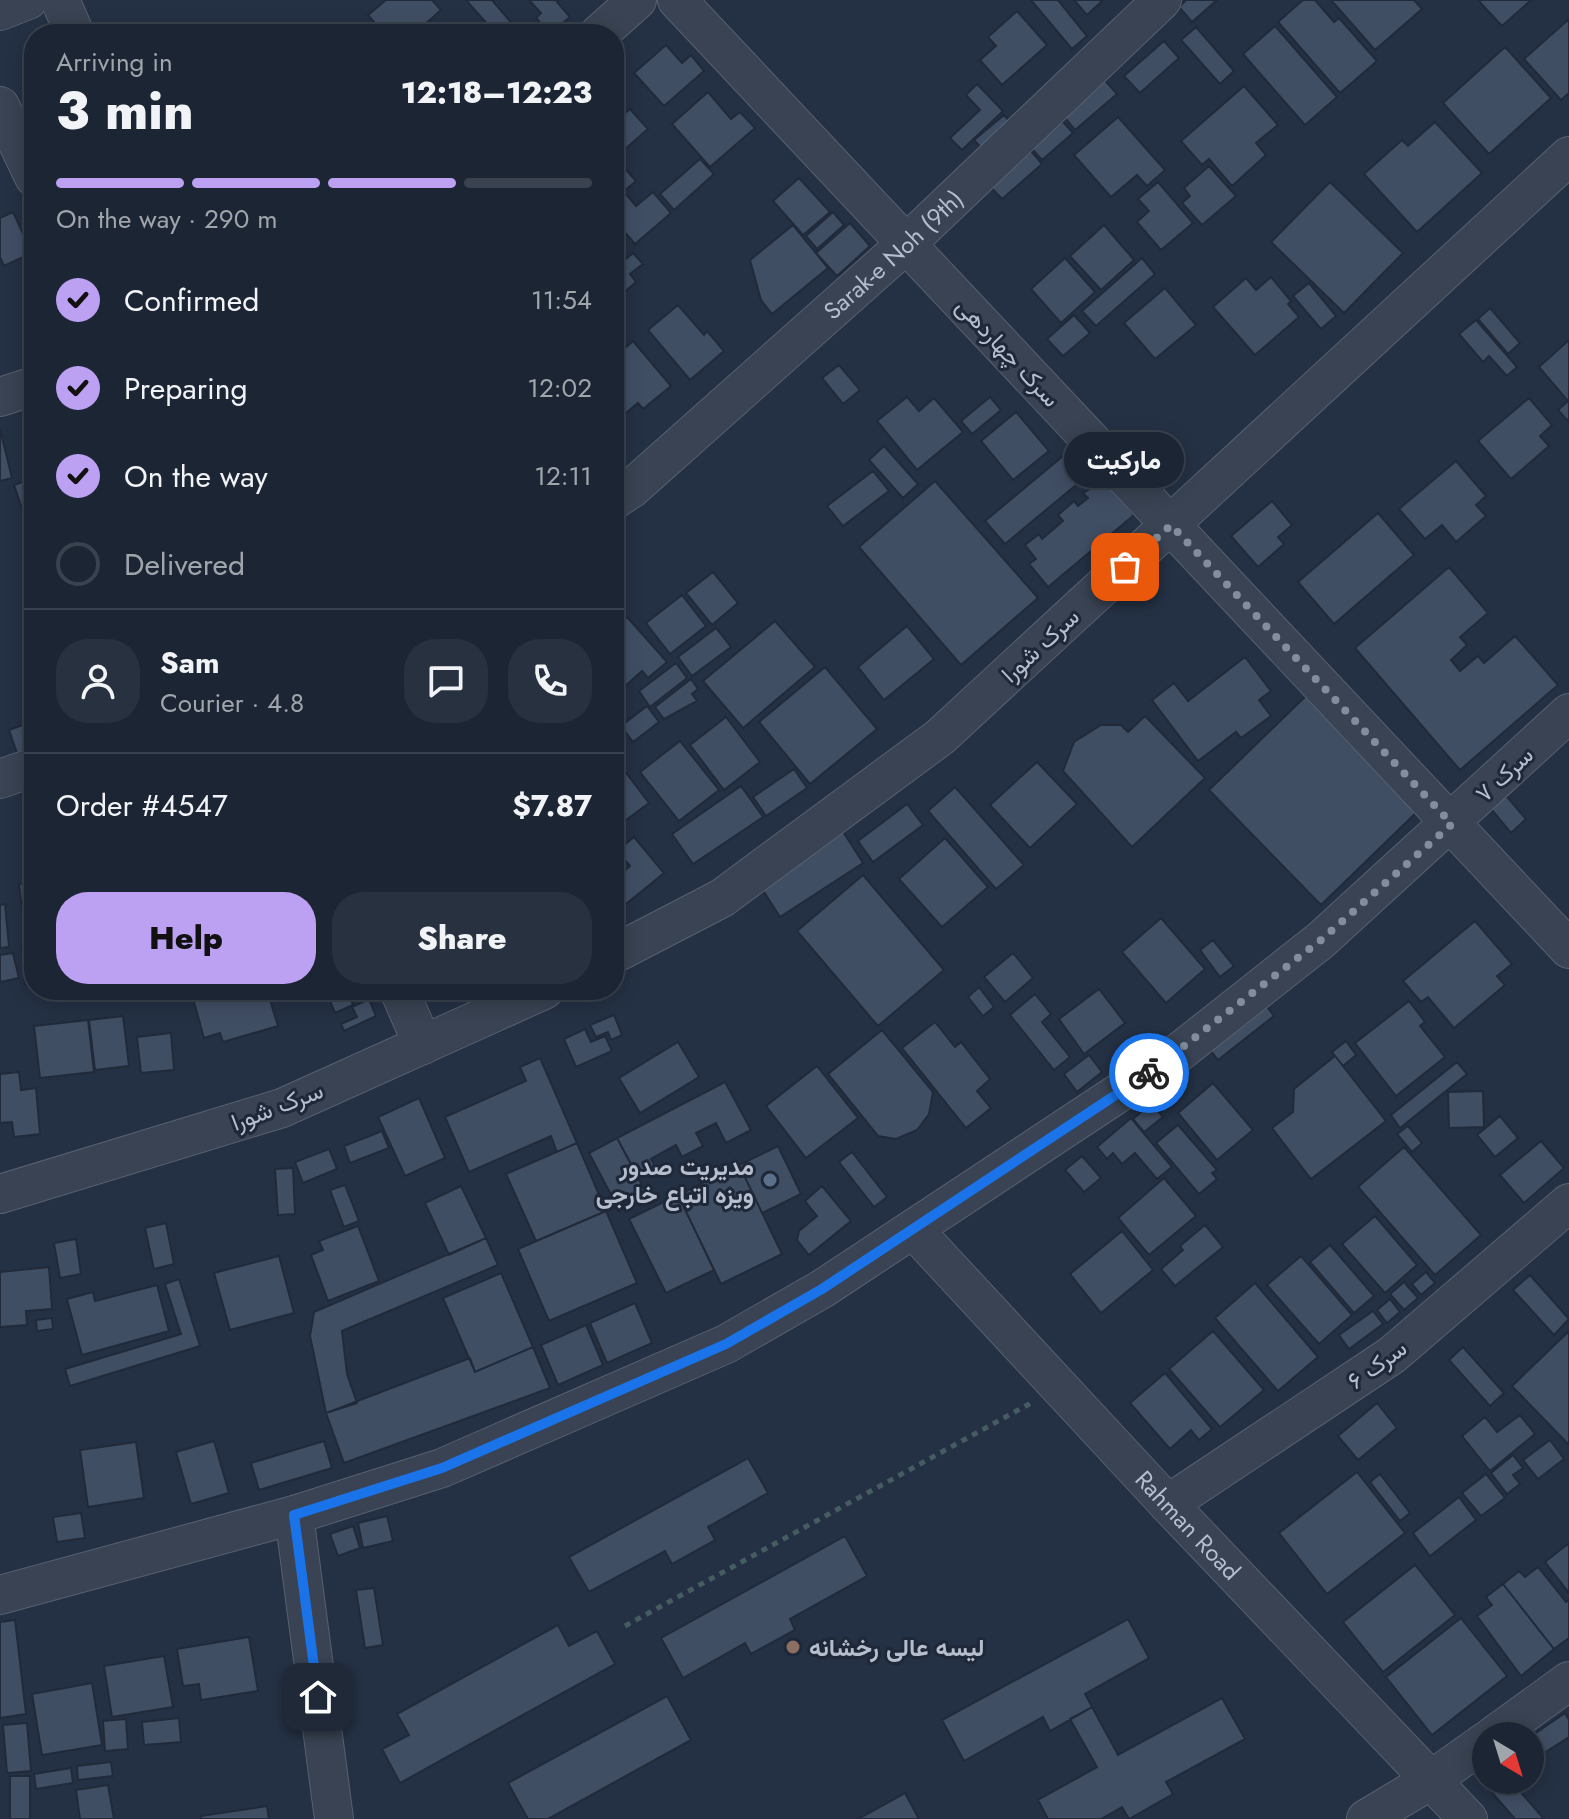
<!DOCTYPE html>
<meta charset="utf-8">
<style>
:root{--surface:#1b2533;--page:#28313f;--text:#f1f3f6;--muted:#a0a5ac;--line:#39424e;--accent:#bca0f2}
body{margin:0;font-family:Jost,Vazirmatn,sans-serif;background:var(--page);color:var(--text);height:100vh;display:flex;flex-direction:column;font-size:30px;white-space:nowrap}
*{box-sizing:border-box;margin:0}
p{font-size:26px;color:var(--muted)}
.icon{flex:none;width:44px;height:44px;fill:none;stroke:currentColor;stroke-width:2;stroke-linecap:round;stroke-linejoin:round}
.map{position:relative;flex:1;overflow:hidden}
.drawer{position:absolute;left:24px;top:24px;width:600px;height:976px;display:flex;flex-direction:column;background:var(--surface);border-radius:32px;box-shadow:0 4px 20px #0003,0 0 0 2px var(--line)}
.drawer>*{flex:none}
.needle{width:52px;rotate:142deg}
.controls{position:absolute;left:1472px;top:1722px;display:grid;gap:16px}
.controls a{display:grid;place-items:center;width:72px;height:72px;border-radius:50%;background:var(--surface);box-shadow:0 4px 20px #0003,0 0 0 2px var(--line);font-size:40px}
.pin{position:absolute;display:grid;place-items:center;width:68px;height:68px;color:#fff;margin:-34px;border-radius:16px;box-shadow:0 4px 12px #0006}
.courier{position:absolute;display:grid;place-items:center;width:80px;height:80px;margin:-40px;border:6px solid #1a73e8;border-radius:50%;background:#fff;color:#222;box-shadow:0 2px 10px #0007}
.bubble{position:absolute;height:56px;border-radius:28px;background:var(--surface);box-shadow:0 4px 20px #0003,0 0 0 2px var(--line);font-size:26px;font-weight:800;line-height:56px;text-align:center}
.headline em{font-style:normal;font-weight:800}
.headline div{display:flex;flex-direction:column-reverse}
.headline{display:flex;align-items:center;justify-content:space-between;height:136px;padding:0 32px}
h1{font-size:52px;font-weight:800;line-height:60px}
.bar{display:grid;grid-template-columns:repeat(4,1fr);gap:12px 8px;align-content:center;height:96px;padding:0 32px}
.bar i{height:10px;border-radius:6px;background:var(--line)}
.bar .current{background:var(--accent)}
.bar p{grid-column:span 4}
.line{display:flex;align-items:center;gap:20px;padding:0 32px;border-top:2px solid var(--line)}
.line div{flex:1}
.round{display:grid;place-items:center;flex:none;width:84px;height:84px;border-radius:32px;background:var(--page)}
ol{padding:0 32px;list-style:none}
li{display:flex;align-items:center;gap:24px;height:88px}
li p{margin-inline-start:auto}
li .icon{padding:8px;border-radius:50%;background:var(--accent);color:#111;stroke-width:4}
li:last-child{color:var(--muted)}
li i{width:44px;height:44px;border:4px solid var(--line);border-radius:50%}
.action{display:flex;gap:16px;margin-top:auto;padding:16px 32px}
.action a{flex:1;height:92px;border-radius:32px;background:var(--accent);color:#111;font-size:32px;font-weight:800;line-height:92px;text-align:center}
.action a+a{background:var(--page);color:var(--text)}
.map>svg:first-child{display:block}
.building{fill:#404e64;stroke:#202a3a;stroke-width:2}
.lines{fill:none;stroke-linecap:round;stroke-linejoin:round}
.minor-casing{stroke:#576170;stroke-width:40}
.path{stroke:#455d61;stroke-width:5;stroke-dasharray:6 6;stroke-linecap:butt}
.minor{stroke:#394353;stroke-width:38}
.done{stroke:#838d9d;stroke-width:8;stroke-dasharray:0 14.4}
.route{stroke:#1a73e8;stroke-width:10}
.service-dot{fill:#5c6f8a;stroke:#1e2838;stroke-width:3}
.education-dot{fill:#8d6e63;stroke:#1e2838;stroke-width:3}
.labels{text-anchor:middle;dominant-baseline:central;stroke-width:6;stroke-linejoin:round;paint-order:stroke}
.street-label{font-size:24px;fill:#b6becd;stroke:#1e2838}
.poi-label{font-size:24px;font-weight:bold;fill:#b6becd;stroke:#1e2838;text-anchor:end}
</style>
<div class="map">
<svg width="1569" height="1819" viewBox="0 0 1569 1819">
<rect width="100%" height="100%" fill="#243144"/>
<!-- building -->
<path class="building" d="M386 0H432L441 10 414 34 408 31 384 34 368 15Z
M466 0H492L521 34H496Z
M529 0H560L557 2 570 17 550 34 536 18 541 13Z
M1031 0H1058L1087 36 1072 49Z
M1074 0H1103L1087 15Z
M1186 0H1217L1192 22 1179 7Z
M1303 0H1315L1334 22 1339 18 1377 61 1340 93 1278 22Z
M1331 0H1414L1422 9 1375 50Z
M1478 0H1531L1502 26Z
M1017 11 1047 45 1002 85 980 60 996 46 988 37Z
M1569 19V93L1561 100 1524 59Z
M1275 26 1337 97 1305 125 1243 54Z
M1196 27 1234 71 1220 84 1181 40Z
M1164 41 1179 58 1140 93 1124 76Z
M666 45 682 63 691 55 704 71 664 106 634 73Z
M1505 47 1551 98 1489 154 1443 103Z
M1102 77 1117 94 1075 130 1061 113Z
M977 84 1003 111 962 150 950 138 980 110 966 95Z
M1244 86 1278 125 1256 143 1266 155 1232 186 1209 159 1202 165 1181 141Z
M708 92 731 119 740 112 755 128 710 167 672 124Z
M630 109 648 129 616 157 614 122Z
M1004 115 1014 126 984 151 974 140Z
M1057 115 1073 133 1042 160 1026 142Z
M1118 117 1165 170 1147 186 1137 175 1111 197 1074 155Z
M1435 122 1482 173 1417 232 1364 174 1402 140 1408 146Z
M1026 145 1042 164 1002 199 985 181Z
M616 158 636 181 614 200V160Z
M700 159 714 174 674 210 660 194Z
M1209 166 1236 196 1202 225 1182 203 1190 196 1184 188Z
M799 178 830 212 803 235 773 201Z
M1158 182 1193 223 1161 250 1137 222 1149 211 1138 199Z
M1330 182 1403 253 1344 313 1271 242Z
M653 192 671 213 635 244 614 220V204L626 194 636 206Z
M13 212 32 253 4 266 0 257V218Z
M833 212 844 225 817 249 806 236Z
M850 223 870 246 837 276 816 253Z
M793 225 828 268 772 314 761 300 750 260Z
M1104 225 1134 260 1101 290 1070 256Z
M633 253 643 264 630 274 636 282 614 301V269Z
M1065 258 1095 292 1061 323 1031 289Z
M1142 258 1155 274 1096 326 1082 311Z
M1271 277 1291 301 1288 304 1299 317 1255 355 1213 307 1246 278 1256 290Z
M1309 283 1336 316 1321 329 1293 296Z
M1165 288 1196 325 1155 359 1124 323Z
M678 305 704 335 707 331 724 351 690 380 648 330Z
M1490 308 1520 343 1508 354 1478 319Z
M1074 315 1090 333 1063 356 1047 339Z
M1476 320 1517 367 1507 376 1489 356 1483 362 1459 334Z
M1569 340V422L1558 410 1568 401 1539 367Z
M633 341 671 386 643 409 638 403 614 423V358Z
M839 365 860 390 843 404 822 378Z
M907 397 919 411 934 398 963 432 917 470 877 421Z
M990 397 1001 410 972 434 961 421Z
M1529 398 1552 425 1540 436 1549 446 1511 479 1478 441Z
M1016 412 1049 451 1013 480 981 441Z
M0 429 12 478 0 481Z
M884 446 918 484 903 498 869 460Z
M1075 446 1098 474 1086 484 1082 480 1005 544 985 521Z
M1456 461 1486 496 1476 505 1486 516 1456 542 1442 525 1425 539 1399 509Z
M873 471 889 491 843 526 827 506Z
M34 478V517H25L14 485Z
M1106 480 1134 515 1048 587 1029 564 1036 559 1025 545 1039 534 1042 539 1063 521 1058 515 1074 501 1078 506 1088 498 1083 493Z
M935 481 1038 598 961 665 859 547Z
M1272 501 1292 525 1278 537 1284 544 1258 567 1231 536Z
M1378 513 1414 555 1334 624 1298 582Z
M1449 567 1488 613 1460 637 1467 645 1451 660 1460 671 1478 656 1484 663 1515 636 1558 685 1460 770 1355 648Z
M713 572 738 603 712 625 686 593Z
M682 595 706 626 670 654 646 623Z
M627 617 667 662 648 678 642 671 614 696V629Z
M775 621 815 667 743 728 703 681Z
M907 626 934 659 884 700 858 667Z
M716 628 731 647 692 676 678 657Z
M1245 657 1271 691 1259 700 1271 716 1241 738 1236 732 1198 761 1152 700 1174 683 1188 701Z
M676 663 687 678 650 707 639 691Z
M825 667 877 729 810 784 759 722Z
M691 679 698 689 692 694 697 701 664 719 655 707Z
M1311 691 1423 806 1321 905 1209 790Z
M647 706 659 722 633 742 621 726Z
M1145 716 1205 778 1132 847 1063 771 1074 742 1101 725H1121L1128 732Z
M726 717 760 762 724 790 690 745Z
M34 721V747L17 753 9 730Z
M680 741 719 790 679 821 640 772Z
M614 757 649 803 622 823 614 812Z
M1037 762 1077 804 1030 848 990 805Z
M794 769 807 788 766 816 753 797Z
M741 786 763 817 693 864 672 834Z
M955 787 1024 865 996 889 928 811Z
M1502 791 1526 819 1511 833 1487 804Z
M907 804 923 825 873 862 858 841Z
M842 830 863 863 780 917 759 884Z
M634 837 664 873 626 904 614 888V880L630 866 617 851Z
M945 838 988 887 942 927 899 879Z
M863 875 944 970 878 1026 797 931Z
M34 882V932L25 933 19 884Z
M5 904 9 947 0 948V905Z
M1161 918 1205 969 1166 1003 1122 952Z
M1475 921 1512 964 1497 976 1505 985 1454 1028 1428 997 1421 1002 1403 981Z
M1213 940 1234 966 1220 977 1200 950Z
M34 945V985H25L22 946Z
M13 953 19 978 0 982V955Z
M1013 953 1033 978 1005 1002 984 977Z
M979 987 994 1007 983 1016 968 997Z
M1099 989 1125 1023 1084 1054 1059 1019Z
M208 990H267L278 1026 223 1042 220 1033 204 1038 192 995Z
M347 990 353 1005 335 1013 329 998Z
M1035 994 1051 1014 1042 1022 1070 1057 1054 1070 1010 1015Z
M369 999 376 1016 344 1031 341 1024 357 1017 352 1007Z
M1261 999 1274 1016 1218 1060 1205 1044Z
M1409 1001 1425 1022 1420 1026 1445 1057 1396 1096 1355 1043Z
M614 1015 622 1035 611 1040 608 1032 596 1037 590 1025Z
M123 1016 129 1066 95 1070 89 1020Z
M88 1020 94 1072 40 1078 34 1026Z
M935 1022 955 1047 961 1042 990 1079 977 1091 991 1108 966 1128 902 1048Z
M585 1029 591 1042 605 1036 612 1051 576 1067 564 1039Z
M882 1030 933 1092 929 1114 917 1130 896 1139 878 1136 828 1074Z
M171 1033 174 1070 141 1073 137 1037Z
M1346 1041 1356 1055 1343 1066 1332 1052Z
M678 1042 699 1077 640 1113 619 1078Z
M1089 1055 1102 1072 1077 1092 1064 1074Z
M1335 1056 1386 1121 1311 1179 1272 1128 1293 1112 1294 1089Z
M540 1058 577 1143 557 1152 551 1136 469 1172 445 1117 526 1081 520 1067Z
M1457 1062 1467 1074 1400 1128 1391 1115Z
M817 1066 858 1118 806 1158 766 1106Z
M19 1072 21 1090 36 1088 40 1134 14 1137 12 1122 0 1123V1074Z
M725 1082 751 1130 726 1143 716 1123 696 1133 703 1146 682 1157 676 1145 651 1159 657 1170 639 1179 617 1138Z
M1213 1083 1253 1130 1217 1160 1178 1113Z
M1483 1091 1484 1127 1449 1128 1448 1092Z
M419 1098 445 1158 405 1176 378 1117Z
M1151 1103 1163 1117 1144 1132 1133 1119Z
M1500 1116 1518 1138 1495 1157 1477 1135Z
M1131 1118 1172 1167 1157 1179 1135 1153 1122 1164 1113 1153 1107 1159 1097 1147Z
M1178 1125 1217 1170 1212 1173 1217 1179 1199 1194 1156 1143Z
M1408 1126 1422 1143 1412 1152 1397 1134Z
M382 1131 389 1148 350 1163 344 1146Z
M617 1138 645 1191 617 1206 589 1153Z
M1541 1141 1564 1168 1524 1203 1500 1175Z
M577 1143 606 1211 536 1241 506 1174Z
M778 1146 801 1194 762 1213 739 1165Z
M1404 1147 1481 1235 1435 1275 1358 1187Z
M329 1149 337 1169 303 1183 295 1162Z
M852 1152 887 1197 874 1207 839 1162Z
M1082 1156 1101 1178 1084 1192 1065 1170Z
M739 1165 782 1254 721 1284 678 1195Z
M293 1168 295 1214 278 1215 275 1169Z
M1164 1178 1196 1216 1149 1255 1118 1218Z
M345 1185 359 1221 344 1227 330 1190Z
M461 1186 486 1238 449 1255 425 1203Z
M822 1186 851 1221 809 1255 797 1240 799 1231 817 1216 805 1201Z
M678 1195 714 1270 666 1293 629 1219Z
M606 1211 637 1283 549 1321 518 1249Z
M1375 1216 1417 1265 1385 1293 1342 1244Z
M166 1223 174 1264 154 1269 145 1228Z
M1205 1225 1223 1247 1175 1286 1161 1269 1183 1250 1180 1246Z
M358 1226 379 1281 328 1301 311 1255 323 1250 319 1241Z
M1122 1231 1153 1270 1101 1313 1070 1274Z
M486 1238 498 1265 342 1331 347 1374 357 1403 326 1413 310 1336 314 1312Z
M76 1239 81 1274 60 1278 54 1243Z
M1330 1245 1374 1296 1354 1313 1310 1262Z
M279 1256 294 1313 230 1330 214 1273Z
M1301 1256 1352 1315 1319 1344 1267 1285Z
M49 1267 52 1309 26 1311 27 1325 0 1327V1272Z
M1426 1272 1435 1283 1421 1295 1412 1284Z
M501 1273 533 1347 475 1372 443 1298Z
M1530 1275 1569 1319 1554 1335 1513 1290Z
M179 1279 200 1346 70 1386 65 1369 181 1334 165 1284Z
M1404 1282 1418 1298 1404 1310 1390 1294Z
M1255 1283 1318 1357 1278 1391 1215 1318Z
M157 1285 169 1331 82 1355 67 1299 93 1292 95 1301Z
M1390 1299 1400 1312 1387 1323 1377 1310Z
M635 1303 652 1343 607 1363 590 1323Z
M1373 1311 1383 1324 1349 1349 1339 1335Z
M52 1318 53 1329 37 1331 36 1320Z
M586 1325 603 1365 558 1385 541 1345Z
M1213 1331 1264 1390 1220 1427 1169 1369Z
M1569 1331V1445L1512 1386Z
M533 1347 550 1388 344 1463 326 1413 470 1358 475 1372Z
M1463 1347 1504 1393 1490 1406 1449 1360Z
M1165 1373 1212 1429 1199 1440 1191 1430 1170 1449 1130 1403Z
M1377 1403 1397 1428 1358 1460 1338 1436Z
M1520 1415 1535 1434 1490 1471 1462 1436 1485 1417 1497 1432Z
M1550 1440 1564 1459 1538 1479 1523 1460Z
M214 1441 229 1493 191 1504 176 1452Z
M324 1441 332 1468 259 1490 251 1463Z
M136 1442 144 1498 88 1507 80 1450Z
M1513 1455 1523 1468 1513 1475 1520 1484 1507 1494 1491 1473Z
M748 1458 768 1493 708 1527 715 1540 672 1564 665 1551 589 1592 569 1557Z
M1357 1472 1405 1533 1327 1594 1279 1533Z
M1380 1474 1410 1513 1400 1521 1370 1482Z
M1486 1474 1505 1498 1481 1516 1462 1493Z
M1459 1497 1476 1520 1430 1556 1413 1533Z
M81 1513 85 1538 57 1542 53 1517Z
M387 1516 393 1541 363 1548 358 1523Z
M353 1526 360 1548 338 1556 330 1534Z
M845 1536 867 1576 790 1619 795 1630 751 1654 745 1643 683 1678 661 1638Z
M1569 1543V1593L1545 1562Z
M1415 1565 1455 1615 1383 1672 1343 1622Z
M1538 1567 1566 1602 1569 1600V1638L1554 1649 1503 1584 1519 1571 1525 1577Z
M1503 1584 1554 1649 1521 1676 1477 1616 1492 1605 1486 1597Z
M374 1588 383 1645 365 1648 356 1590Z
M1461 1618 1507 1676 1432 1735 1386 1677Z
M1128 1619 1149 1658 1085 1694 1092 1707 1050 1731 1043 1717 964 1761 942 1720Z
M15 1620 26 1714 0 1718V1622Z
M558 1625 569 1646 597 1631 615 1664 400 1783 382 1749 409 1735 397 1714Z
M249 1637 258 1691 201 1700 199 1684 183 1686 177 1649Z
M164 1656 173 1707 112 1717 104 1666Z
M92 1683 102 1745 42 1755 32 1694Z
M667 1696 691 1740 548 1819H528L508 1783Z
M1222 1698 1245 1739 1166 1782 1173 1794 1129 1819 1122 1807 1101 1819H1048L1038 1800 1097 1767 1070 1719 1092 1707 1118 1755Z
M1565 1713 1569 1720V1737L1530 1762V1737Z
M179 1718 181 1742 144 1745 142 1722Z
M126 1719 128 1749 105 1751 103 1721Z
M27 1723 31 1771 7 1773 3 1725Z
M111 1762 113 1776 78 1780 77 1766Z
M1486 1767V1780H1510L1544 1819H1515L1476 1774Z
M71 1768 73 1783 36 1789 34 1774Z
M10 1776H30V1819H10Z
M108 1785 114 1819H80L76 1790Z
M905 1793 919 1819H858Z
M267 1806 269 1819H201V1816Z"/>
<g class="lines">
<defs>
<g id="minor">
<path d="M60 0 75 34"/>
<path d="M677 0 1569 949"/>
<path d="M0 11 28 0"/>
<path d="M599 34 637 0"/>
<path d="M0 106 34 177"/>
<path d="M0 397 34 386"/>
<path id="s1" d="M614 500 631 489 906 244 1162 0"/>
<path d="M0 779 34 767"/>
<path d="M614 954 722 898 940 737 1569 156"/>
<path d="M399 990 423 1045"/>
<path d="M0 1194 282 1108 544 990"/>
<path id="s2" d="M913 1229 1168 1504 1468 1819"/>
<path d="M1168 1504 1392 1355 1569 1203"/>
<path d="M294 1515 334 1819"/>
<path d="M0 1595 294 1515 442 1468 726 1344 822 1289 1173 1057 1321 940 1569 713"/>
<path d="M1493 1736 1569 1681"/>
<path d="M1366 1819 1431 1780 1486 1741"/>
</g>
</defs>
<!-- minor casing -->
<use href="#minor" class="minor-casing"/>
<!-- path -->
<path class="path" d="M625 1626 1031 1403"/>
<!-- minor -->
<use href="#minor" class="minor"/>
</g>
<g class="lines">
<!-- done -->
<path class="done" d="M1125 567 1171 525 1452 824 1321 940 1149 1073"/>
<!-- route -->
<path class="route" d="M318 1697 294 1515 442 1468 726 1344 822 1289 1149 1073"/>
</g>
<!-- markers -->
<circle class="service-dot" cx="770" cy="1180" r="8"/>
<circle class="education-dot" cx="793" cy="1647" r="8"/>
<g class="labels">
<!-- street labels -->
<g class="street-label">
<text stroke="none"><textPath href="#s1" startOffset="372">Sarak-e Noh (9th)</textPath></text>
<text transform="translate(1008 352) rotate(47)">سرک چهاردهی</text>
<text transform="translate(1040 645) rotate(-43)">سرک شورا</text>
<text transform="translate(1504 774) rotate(-43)">سرک ۷</text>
<text transform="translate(277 1106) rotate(-21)">سرک شورا</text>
<text transform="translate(1377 1364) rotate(-36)">سرک ۶</text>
<text stroke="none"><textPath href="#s2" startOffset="404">Rahman Road</textPath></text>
</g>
<!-- poi labels -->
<g class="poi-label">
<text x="754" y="1166">مدیریت صدور<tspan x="754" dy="28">ویزه اتباع خارجی</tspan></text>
<text x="809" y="1647" text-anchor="start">لیسه عالی رخشانه</text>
</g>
</g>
</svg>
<div class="controls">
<a><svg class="needle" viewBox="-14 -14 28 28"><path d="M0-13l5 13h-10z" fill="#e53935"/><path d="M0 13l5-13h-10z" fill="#a0a5ac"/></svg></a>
</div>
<div class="pin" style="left:1125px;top:567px;background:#ea580c"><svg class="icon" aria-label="bag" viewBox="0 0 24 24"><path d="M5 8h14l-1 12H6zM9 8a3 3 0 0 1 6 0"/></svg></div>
<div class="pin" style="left:318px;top:1697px;background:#1f2937"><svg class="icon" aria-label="home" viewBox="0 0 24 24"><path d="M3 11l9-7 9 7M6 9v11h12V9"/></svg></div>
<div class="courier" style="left:1149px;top:1073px"><svg class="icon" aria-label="bike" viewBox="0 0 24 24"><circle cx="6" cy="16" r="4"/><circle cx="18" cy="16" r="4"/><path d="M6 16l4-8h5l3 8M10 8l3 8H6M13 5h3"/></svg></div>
<div class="bubble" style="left:1064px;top:432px;width:120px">مارکیت</div>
<section class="drawer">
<div class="headline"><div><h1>3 min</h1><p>Arriving in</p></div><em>12:18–12:23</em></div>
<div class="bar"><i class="current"></i><i class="current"></i><i class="current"></i><i></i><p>On the way · 290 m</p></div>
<ol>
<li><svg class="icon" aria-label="check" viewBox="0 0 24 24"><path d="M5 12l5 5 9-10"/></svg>Confirmed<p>11:54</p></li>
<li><svg class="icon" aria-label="check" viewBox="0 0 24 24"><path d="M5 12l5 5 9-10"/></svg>Preparing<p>12:02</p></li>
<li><svg class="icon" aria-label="check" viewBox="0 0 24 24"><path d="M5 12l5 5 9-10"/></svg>On the way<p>12:11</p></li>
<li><i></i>Delivered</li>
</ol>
<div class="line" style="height:144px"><a class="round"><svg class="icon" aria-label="person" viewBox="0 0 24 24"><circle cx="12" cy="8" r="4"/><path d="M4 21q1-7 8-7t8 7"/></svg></a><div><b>Sam</b><p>Courier · 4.8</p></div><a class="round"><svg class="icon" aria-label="chat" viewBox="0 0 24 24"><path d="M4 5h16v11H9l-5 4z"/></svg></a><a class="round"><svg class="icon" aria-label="phone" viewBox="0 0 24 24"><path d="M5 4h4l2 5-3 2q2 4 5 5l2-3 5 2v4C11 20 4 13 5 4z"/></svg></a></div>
<div class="line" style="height:104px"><div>Order #4547</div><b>$7.87</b></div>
<div class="action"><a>Help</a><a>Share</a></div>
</section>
</div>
